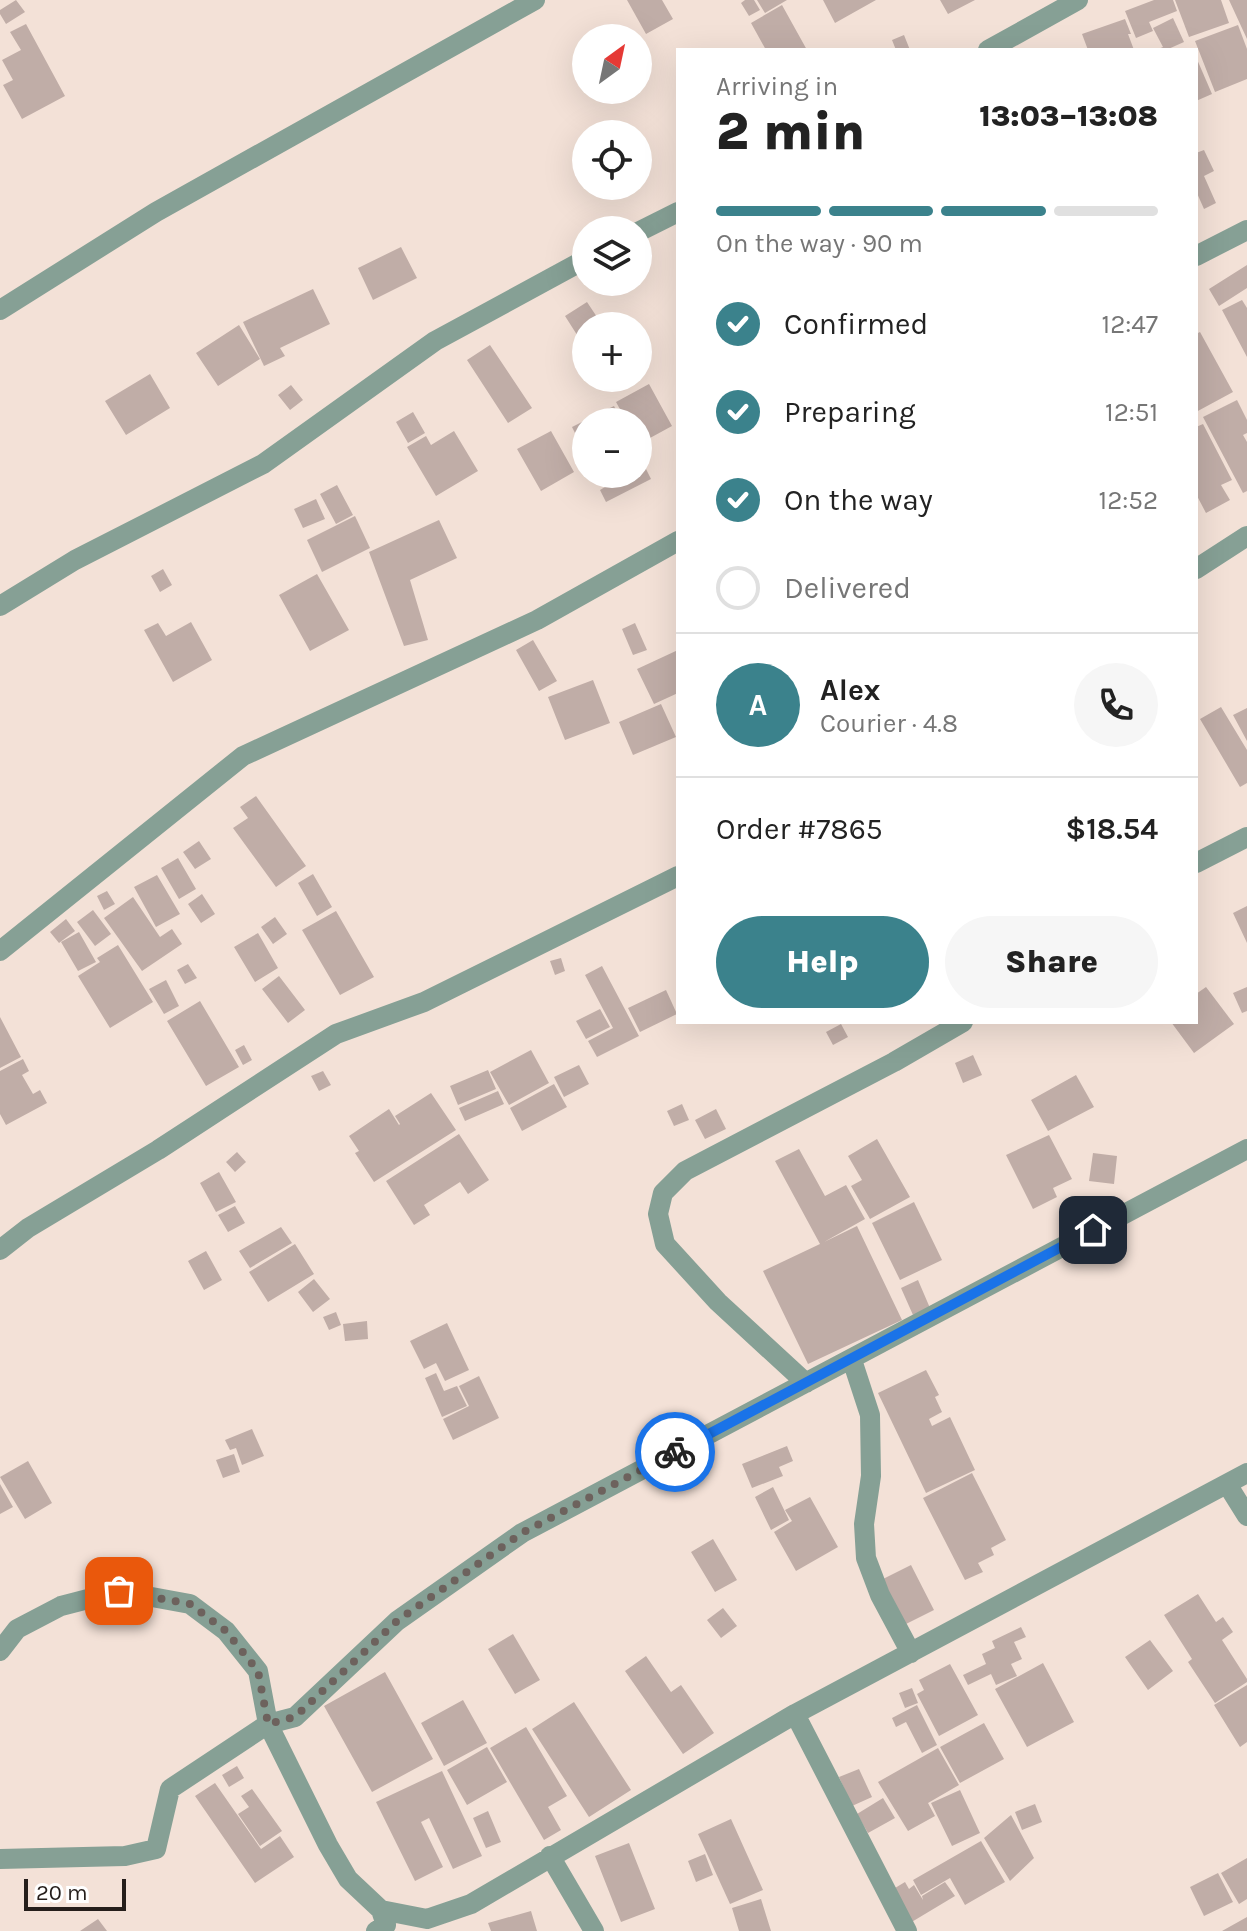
<!DOCTYPE html>
<meta charset="utf-8">
<style>
:root{--surface:#fff;--page:#f6f6f6;--text:#222;--muted:#767676;--line:#e0e0e0;--accent:#3b828c}
body{margin:0;font-family:Karla,sans-serif;background:var(--page);color:var(--text);height:100vh;display:flex;flex-direction:column;font-size:30px;white-space:nowrap}
*{box-sizing:border-box;margin:0}
p{font-size:26px;color:var(--muted)}
.icon{flex:none;width:44px;height:44px;fill:none;stroke:currentColor;stroke-width:2;stroke-linecap:round;stroke-linejoin:round}
.map{position:relative;flex:1;overflow:hidden}
.details{position:absolute;left:676px;top:48px;width:522px;height:976px;display:flex;flex-direction:column;background:var(--surface);border-radius:0px;box-shadow:0 8px 32px #0002}
.details>*{flex:none}
.needle{width:52px;rotate:33deg}
.fabs{position:absolute;left:572px;top:24px;display:grid;gap:16px}
.fabs a{display:grid;place-items:center;width:80px;height:80px;border-radius:50%;background:var(--surface);box-shadow:0 8px 32px #0002;font-size:40px}
.scale{position:absolute;left:24px;bottom:20px;width:102px;box-sizing:border-box;padding-left:8px;border:4px solid #251e1b;border-top:0;font-size:22px;line-height:28px;white-space:nowrap;color:#251e1b;-webkit-text-stroke:6px #fff;paint-order:stroke}
.pin{position:absolute;display:grid;place-items:center;width:68px;height:68px;color:#fff;margin:-34px;border-radius:16px;box-shadow:0 4px 12px #0006}
.courier{position:absolute;display:grid;place-items:center;width:80px;height:80px;margin:-40px;border:6px solid #1a73e8;border-radius:50%;background:#fff;color:#222;box-shadow:0 2px 10px #0007}
.overview em{font-style:normal;font-weight:800}
.overview div{display:flex;flex-direction:column-reverse}
.overview{display:flex;align-items:center;justify-content:space-between;height:136px;padding:0 40px}
h1{font-size:52px;font-weight:800;line-height:60px}
.bar{display:grid;grid-template-columns:repeat(4,1fr);gap:12px 8px;align-content:center;height:96px;padding:0 40px}
.bar i{height:10px;border-radius:6px;background:var(--line)}
.bar .selected{background:var(--accent)}
.bar p{grid-column:span 4}
.line{display:flex;align-items:center;gap:20px;padding:0 40px;border-top:2px solid var(--line)}
.line div{flex:1}
.round{display:grid;place-items:center;flex:none;width:84px;height:84px;border-radius:42px;background:var(--page)}
ol{padding:0 40px;list-style:none}
li{display:flex;align-items:center;gap:24px;height:88px}
li p{margin-inline-start:auto}
li .icon{padding:8px;border-radius:50%;background:var(--accent);color:#fff;stroke-width:4}
li:last-child{color:var(--muted)}
li i{width:44px;height:44px;border:4px solid var(--line);border-radius:50%}
.primary-button{display:flex;gap:16px;margin-top:auto;padding:16px 40px}
.primary-button a{flex:1;height:92px;border-radius:48px;background:var(--accent);color:#fff;font-size:32px;font-weight:800;line-height:92px;text-align:center}
.primary-button a+a{background:var(--page);color:var(--text)}
.map>svg:first-child{display:block}
.building{fill:#c0ada7}
.lines{fill:none;stroke-linecap:round;stroke-linejoin:round}
.minor{stroke:#86a095;stroke-width:20}
.done{stroke:#6d625d;stroke-width:8;stroke-dasharray:0 14.4}
.route{stroke:#1a73e8;stroke-width:10}
</style>
<div class="map">
<svg width="1247" height="1931" viewBox="0 0 1247 1931">
<rect width="100%" height="100%" fill="#f3e1d7"/>
<!-- building -->
<path class="building" d="M16 0 25 12 6 24 0 14V10Z
M627 0H662L673 19 646 34Z
M745 0H754L760 10 749 16 741 3Z
M757 0H787L765 13Z
M823 0H876L835 23Z
M940 0H975L948 14Z
M1154 0H1173L1177 11 1149 22 1153 31 1136 38 1125 11Z
M1175 0H1221L1229 23 1189 37Z
M1229 0H1247V39Z
M782 5 807 50H766L751 23Z
M1173 18 1184 42 1166 50H1156L1163 47 1153 28Z
M1125 19 1131 34H1128L1134 50H1088L1082 34Z
M26 24 65 96 22 119 3 85 13 80 2 60 21 50 10 32Z
M1238 25 1247 49V79L1215 92 1195 41Z
M904 35 910 50H896L892 40Z
M1196 57 1212 94 1196 101Z
M1204 150 1214 171 1204 176 1216 203 1204 209 1196 191V153Z
M401 247 417 278 373 300 358 268Z
M1247 265V288L1219 306 1209 289Z
M313 289 330 324 280 348 285 356 264 366 243 322Z
M1242 300 1247 308V357L1222 310Z
M587 302 603 326H586V349L565 316Z
M239 325 260 359 218 386 196 353Z
M1200 332 1233 392 1196 412V334Z
M490 345 532 408 508 423 467 360Z
M150 374 170 408 126 435 105 401Z
M649 384 672 426 639 444 638 422H627L616 402Z
M291 385 303 400 290 410 278 395Z
M1237 400 1247 420V433L1243 435 1247 442V491L1243 493 1203 417Z
M614 406 622 422H586V455L572 427Z
M413 412 425 433 408 443 396 422Z
M1203 424 1232 480 1221 485 1230 500 1206 513 1196 494V427Z
M454 431 478 471 436 496 407 447 426 436 431 445Z
M551 431 574 472 541 491 517 449Z
M638 453 651 479 606 502 600 490 605 487 598 474H638Z
M337 485 353 515 336 524 320 494Z
M316 499 325 519 303 528 294 509Z
M355 516 370 548 322 572 307 540Z
M439 520 457 558 410 580 428 640 404 646 369 552Z
M163 569 172 585 160 592 151 576Z
M317 574 349 630 310 651 279 595Z
M191 622 212 660 173 682 144 630 158 623 166 636Z
M635 623 647 650 633 655 622 629Z
M533 640 557 681 539 691 516 650Z
M678 650V693L654 704 637 669Z
M593 680 610 723 565 740 548 697Z
M661 704 676 737 633 755 619 722Z
M1221 707 1247 750V783L1240 787 1200 719Z
M1247 708V741L1233 715Z
M256 796 306 866 276 887 233 828 248 818 240 807Z
M199 841 211 859 195 869 183 852Z
M178 858 196 889 179 899 161 868Z
M313 874 332 907 317 916 298 883Z
M157 875 180 914 156 927 134 887Z
M107 891 115 904 104 910 97 896Z
M202 894 215 914 201 923 188 904Z
M133 897 160 937 172 929 182 944 142 971 104 918Z
M1247 906V943L1233 913Z
M93 910 111 934 95 946 77 922Z
M336 911 374 977 340 995 302 930Z
M275 917 287 934 273 944 261 927Z
M66 919 75 931 59 943 50 932Z
M79 932 96 962 78 971 61 942Z
M258 933 278 968 255 982 234 947Z
M118 945 153 1002 110 1028 78 976 100 962 97 958Z
M561 958 565 971 555 975 550 961Z
M188 964 197 978 185 984 177 970Z
M602 966 639 1036 597 1057 588 1041 613 1028 585 975Z
M279 976 305 1010 288 1023 262 989Z
M166 980 179 1006 164 1014 149 989Z
M1206 987 1234 1024 1194 1053 1171 1022H1196V994Z
M1247 987V1011L1242 1013 1233 993Z
M666 990 677 1014 640 1032 628 1008Z
M200 1001 239 1067 206 1086 167 1021Z
M600 1009 610 1027 586 1039 576 1021Z
M0 1017 21 1057 0 1068Z
M841 1024 848 1037 833 1045 826 1032Z
M244 1045 252 1060 243 1065 235 1050Z
M531 1050 549 1083 509 1105 490 1072Z
M973 1055 982 1075 963 1083 955 1063Z
M23 1059 29 1071 22 1075 33 1094 40 1090 47 1103 6 1125 0 1114V1071Z
M579 1065 589 1084 564 1097 554 1077Z
M488 1070 496 1089 458 1105 450 1086Z
M323 1071 331 1085 319 1091 311 1076Z
M1076 1075 1094 1107 1048 1131 1031 1100Z
M554 1084 567 1107 522 1131 510 1108Z
M498 1091 504 1104 465 1121 459 1108Z
M431 1093 456 1130 374 1182 355 1153 359 1151 349 1136 389 1109 399 1125 400 1124 395 1116Z
M682 1104 689 1120 674 1126 667 1111Z
M716 1109 726 1129 705 1139 695 1120Z
M459 1134 489 1180 468 1194 460 1182 424 1205 430 1215 414 1225 386 1181Z
M1049 1135 1072 1179 1053 1188 1057 1197 1033 1209 1006 1155Z
M877 1139 910 1197 870 1219 851 1186 862 1180 848 1156Z
M799 1149 825 1196 846 1185 865 1219 824 1242 857 1226 902 1320 808 1364 763 1271 820 1244 775 1161Z
M237 1152 246 1162 235 1172 226 1162Z
M1093 1153 1117 1156 1114 1184 1089 1181Z
M219 1172 236 1202 216 1212 200 1183Z
M914 1202 942 1260 900 1280 872 1223Z
M235 1206 245 1223 228 1232 218 1215Z
M281 1227 292 1243 250 1268 239 1251Z
M295 1244 314 1274 268 1302 249 1272Z
M206 1251 222 1280 204 1290 188 1261Z
M314 1279 330 1299 313 1312 298 1292Z
M918 1280 930 1308 913 1315 901 1288Z
M336 1312 341 1325 329 1330 323 1317Z
M367 1321 368 1339 345 1341 343 1324Z
M447 1323 469 1370 445 1381 436 1363 424 1369 410 1341Z
M926 1370 939 1395 935 1397 942 1412 929 1419 932 1426 950 1417 975 1470 926 1493 878 1393Z
M436 1373 444 1391 457 1386 467 1406 442 1417 425 1378Z
M479 1376 499 1418 453 1440 443 1419 469 1406 459 1386Z
M252 1429 264 1456 242 1465 236 1448 230 1450 225 1440Z
M787 1446 793 1461 779 1467 783 1476 752 1488 742 1464Z
M234 1454 240 1472 223 1478 216 1460Z
M28 1461 52 1503 25 1519 0 1477Z
M972 1473 1006 1540 991 1548 994 1555 978 1563 983 1572 965 1580 923 1498Z
M0 1484 13 1507 0 1514Z
M773 1487 789 1520 771 1530 755 1497Z
M810 1497 838 1547 796 1571 774 1532 792 1521 785 1510Z
M713 1539 737 1580 715 1592 691 1552Z
M911 1565 934 1610 902 1626 879 1581Z
M1198 1594 1216 1622 1223 1617 1233 1632 1222 1640 1247 1679V1682L1215 1703 1188 1662 1192 1659 1164 1615Z
M723 1608 737 1626 721 1638 707 1620Z
M1021 1627 1026 1637 1014 1642 1022 1659 1011 1664 1017 1676 996 1685 991 1674 968 1685 963 1675 986 1664 982 1654 995 1648 992 1641Z
M513 1634 540 1680 515 1694 488 1649Z
M1150 1640 1173 1671 1148 1690 1125 1657Z
M646 1656 671 1692 681 1685 714 1733 683 1754 625 1671Z
M1043 1663 1074 1722 1027 1747 995 1689Z
M950 1664 978 1715 939 1736 917 1694 924 1690 919 1680Z
M385 1672 433 1759 372 1792 324 1706Z
M1247 1685V1742L1240 1747 1214 1705Z
M912 1688 918 1703 905 1708 899 1693Z
M463 1700 487 1743 444 1766 421 1723Z
M574 1702 631 1790 589 1817 532 1729Z
M917 1705 937 1745 922 1753 906 1722 896 1727 892 1718Z
M984 1723 1004 1759 960 1783 940 1747Z
M526 1727 567 1796 548 1807 561 1830 544 1840 490 1748Z
M487 1747 507 1782 467 1805 447 1770Z
M938 1748 959 1785 928 1803 935 1816 908 1831 878 1782Z
M237 1766 244 1778 229 1787 222 1775Z
M859 1769 872 1797 852 1806 839 1777Z
M442 1771 482 1856 453 1869 429 1818 421 1822 443 1867 415 1881 376 1802Z
M215 1783 261 1849 280 1836 294 1857 255 1883 195 1796Z
M252 1789 282 1831 260 1846 238 1814 249 1807 241 1796Z
M960 1790 980 1833 952 1846 931 1803Z
M883 1798 895 1818 868 1833 857 1814Z
M1035 1804 1042 1822 1022 1830 1015 1812Z
M488 1811 501 1842 486 1848 473 1818Z
M1011 1815 1034 1858 1010 1881 984 1838Z
M731 1819 763 1890 730 1904 698 1834Z
M981 1841 1005 1882 965 1905 950 1878 921 1895 913 1880Z
M629 1843 655 1909 621 1922 595 1856Z
M705 1854 713 1875 696 1882 688 1861Z
M1247 1858V1899L1239 1904 1221 1873Z
M1218 1873 1233 1902 1204 1916 1190 1887Z
M905 1882 909 1889 914 1885 923 1900 922 1896 945 1882 955 1896 910 1923 890 1891Z
M761 1899 771 1931H739L732 1908Z
M531 1911 537 1931H491L488 1923Z
M1247 1917V1931H1222Z
M98 1919 107 1931H80Z"/>
<g class="lines">
<!-- minor -->
<path class="minor" d="M988 50 1078 0
M638 232 678 212
M1196 256 1247 230
M0 310 156 212 535 0
M1196 569 1247 536
M0 606 75 560 263 464 435 341 586 259
M1196 863 1247 837
M0 951 243 756 537 620 678 541
M0 1250 28 1228 158 1150 336 1034 424 1002 678 876
M852 1360 870 1415 871 1476 864 1524 866 1558 880 1595 911 1653
M806 1383 718 1302 665 1244 658 1214 663 1193 685 1171 894 1062 963 1022
M1227 1484 1247 1516
M0 1651 17 1629 61 1606 119 1591 190 1604 226 1631 258 1671 268 1724 328 1845 348 1879 381 1910 427 1919 471 1904 795 1714 1247 1473
M795 1714 907 1931
M550 1856 594 1931
M0 1859 125 1856 156 1849 170 1789 268 1724 295 1717 397 1621 522 1533 1247 1149
M376 1931 386 1925 381 1910"/>
</g>
<g class="lines">
<!-- done -->
<path class="done" d="M119 1591 190 1604 226 1631 258 1671 268 1724 295 1717 397 1621 522 1533 675 1452"/>
<!-- route -->
<path class="route" d="M675 1452 1093 1230"/>
</g>
</svg>
<div class="fabs">
<a><svg class="needle" viewBox="-14 -14 28 28"><path d="M0-13l5 13h-10z" fill="#e53935"/><path d="M0 13l5-13h-10z" fill="#767676"/></svg></a>
<a><svg class="icon" aria-label="locate" viewBox="0 0 24 24"><circle cx="12" cy="12" r="6"/><path d="M12 2v4M12 18v4M2 12h4M18 12h4"/></svg></a>
<a><svg class="icon" aria-label="layers" viewBox="0 0 24 24"><path d="M12 4l9 5-9 5-9-5zM3 14l9 5 9-5"/></svg></a>
<a>+</a>
<a>−</a>
</div>
<div class="scale">20 m</div>
<div class="pin" style="left:119px;top:1591px;background:#ea580c"><svg class="icon" aria-label="bag" viewBox="0 0 24 24"><path d="M5 8h14l-1 12H6zM9 8a3 3 0 0 1 6 0"/></svg></div>
<div class="pin" style="left:1093px;top:1230px;background:#1f2937"><svg class="icon" aria-label="home" viewBox="0 0 24 24"><path d="M3 11l9-7 9 7M6 9v11h12V9"/></svg></div>
<div class="courier" style="left:675px;top:1452px"><svg class="icon" aria-label="bike" viewBox="0 0 24 24"><circle cx="6" cy="16" r="4"/><circle cx="18" cy="16" r="4"/><path d="M6 16l4-8h5l3 8M10 8l3 8H6M13 5h3"/></svg></div>
<section class="details">
<div class="overview"><div><h1>2 min</h1><p>Arriving in</p></div><em>13:03–13:08</em></div>
<div class="bar"><i class="selected"></i><i class="selected"></i><i class="selected"></i><i></i><p>On the way · 90 m</p></div>
<ol>
<li><svg class="icon" aria-label="check" viewBox="0 0 24 24"><path d="M5 12l5 5 9-10"/></svg>Confirmed<p>12:47</p></li>
<li><svg class="icon" aria-label="check" viewBox="0 0 24 24"><path d="M5 12l5 5 9-10"/></svg>Preparing<p>12:51</p></li>
<li><svg class="icon" aria-label="check" viewBox="0 0 24 24"><path d="M5 12l5 5 9-10"/></svg>On the way<p>12:52</p></li>
<li><i></i>Delivered</li>
</ol>
<div class="line" style="height:144px"><b class="round" style="background:var(--accent);color:#fff">A</b><div><b>Alex</b><p>Courier · 4.8</p></div><a class="round"><svg class="icon" aria-label="phone" viewBox="0 0 24 24"><path d="M5 4h4l2 5-3 2q2 4 5 5l2-3 5 2v4C11 20 4 13 5 4z"/></svg></a></div>
<div class="line" style="height:104px"><div>Order #7865</div><b>$18.54</b></div>
<div class="primary-button"><a>Help</a><a>Share</a></div>
</section>
</div>
